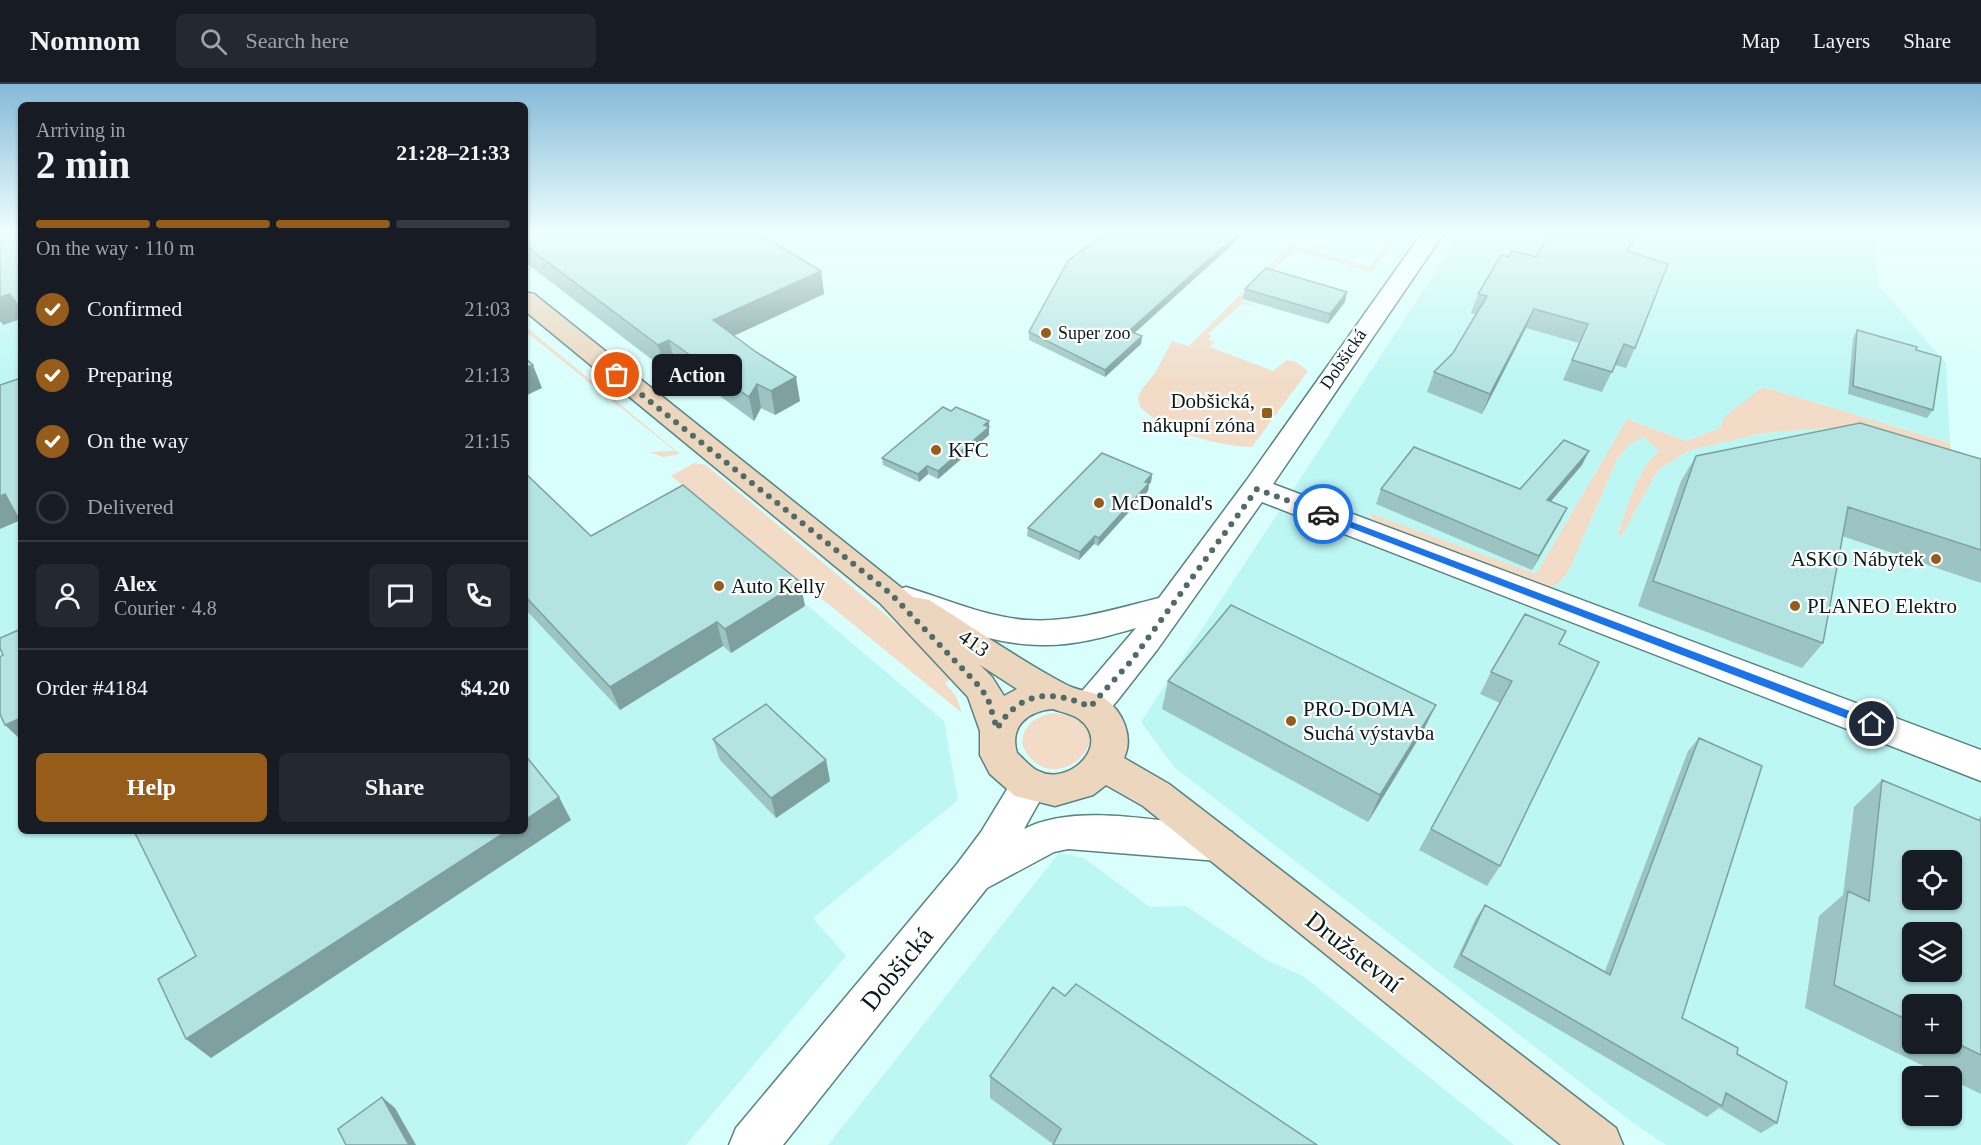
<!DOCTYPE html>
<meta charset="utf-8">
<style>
:root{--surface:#171b24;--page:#242831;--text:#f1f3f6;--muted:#9ea1a6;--line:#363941;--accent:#965c1a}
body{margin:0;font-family:"Times New Roman",serif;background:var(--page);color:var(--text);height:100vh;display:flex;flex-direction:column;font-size:22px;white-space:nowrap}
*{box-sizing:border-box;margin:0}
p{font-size:20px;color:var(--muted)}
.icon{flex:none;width:33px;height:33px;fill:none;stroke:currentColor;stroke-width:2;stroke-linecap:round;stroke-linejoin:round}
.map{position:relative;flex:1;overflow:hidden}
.drawer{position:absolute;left:18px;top:18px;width:510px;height:732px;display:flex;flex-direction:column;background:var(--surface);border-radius:9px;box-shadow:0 2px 4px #0004}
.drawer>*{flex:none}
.buttons{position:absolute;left:1902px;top:766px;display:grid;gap:12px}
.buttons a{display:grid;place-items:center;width:60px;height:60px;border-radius:9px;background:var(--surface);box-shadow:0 2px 4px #0004;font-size:30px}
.pin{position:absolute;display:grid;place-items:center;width:51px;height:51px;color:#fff;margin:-26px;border:3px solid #fff;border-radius:50%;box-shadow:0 2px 6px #0007}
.courier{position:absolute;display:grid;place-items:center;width:60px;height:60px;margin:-30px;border:4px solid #1a73e8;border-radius:50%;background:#fff;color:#222;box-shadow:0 2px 8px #0007}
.bubble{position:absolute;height:42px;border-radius:9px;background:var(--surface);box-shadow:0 2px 4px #0004;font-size:20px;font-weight:600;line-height:42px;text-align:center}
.head em{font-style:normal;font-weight:600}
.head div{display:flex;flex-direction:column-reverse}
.head{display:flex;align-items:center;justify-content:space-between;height:102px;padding:0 18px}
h1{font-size:39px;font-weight:600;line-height:45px}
.bar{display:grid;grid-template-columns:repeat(4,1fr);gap:9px 6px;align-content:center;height:72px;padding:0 18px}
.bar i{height:8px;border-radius:4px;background:var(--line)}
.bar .on{background:var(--accent)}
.bar p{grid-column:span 4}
.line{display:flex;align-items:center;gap:15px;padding:0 18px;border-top:2px solid var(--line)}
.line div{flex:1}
.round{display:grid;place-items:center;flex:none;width:63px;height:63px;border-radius:9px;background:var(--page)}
ol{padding:0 18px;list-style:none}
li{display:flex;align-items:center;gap:18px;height:66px}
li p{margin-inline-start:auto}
li .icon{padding:6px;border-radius:50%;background:var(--accent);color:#fff;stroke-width:4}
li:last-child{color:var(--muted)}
li i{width:33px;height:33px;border:3px solid var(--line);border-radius:50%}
.action{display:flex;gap:12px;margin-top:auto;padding:12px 18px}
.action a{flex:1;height:69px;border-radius:9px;background:var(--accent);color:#fff;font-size:24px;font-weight:600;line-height:69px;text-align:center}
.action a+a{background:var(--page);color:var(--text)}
header{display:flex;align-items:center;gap:36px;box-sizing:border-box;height:84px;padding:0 30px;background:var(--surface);border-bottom:2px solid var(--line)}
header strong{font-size:28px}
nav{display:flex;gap:33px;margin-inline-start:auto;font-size:21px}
.search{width:420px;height:54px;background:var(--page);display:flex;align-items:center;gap:15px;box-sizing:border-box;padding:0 21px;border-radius:9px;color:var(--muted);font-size:22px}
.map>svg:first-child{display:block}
.built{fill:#bdf7f4;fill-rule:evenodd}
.green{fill:#f2dcc8}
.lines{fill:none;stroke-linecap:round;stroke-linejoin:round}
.street-casing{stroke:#578381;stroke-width:3}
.secondary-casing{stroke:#578381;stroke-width:3}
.street{fill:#fff;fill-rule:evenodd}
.secondary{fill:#ecd6bd;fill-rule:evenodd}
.wall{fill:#9bc4c2;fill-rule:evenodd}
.shaded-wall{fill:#7ea09e}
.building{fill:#b4e4e1;stroke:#7ea09e;stroke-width:1.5;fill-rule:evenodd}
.route{fill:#1a73e8}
.done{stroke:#516b69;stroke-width:6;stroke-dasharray:0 10.8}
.poi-dot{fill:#965c1a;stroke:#fff;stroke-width:2}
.labels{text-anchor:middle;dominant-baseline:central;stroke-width:4.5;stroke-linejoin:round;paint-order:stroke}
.far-poi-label{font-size:18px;fill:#081b1a;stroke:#fff;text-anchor:start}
.far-street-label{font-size:18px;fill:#081b1a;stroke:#fff}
.poi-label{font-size:21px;fill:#081b1a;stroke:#fff;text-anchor:start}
.street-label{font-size:21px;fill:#081b1a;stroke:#fff}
.near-street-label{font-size:26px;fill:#081b1a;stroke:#fff}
</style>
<header>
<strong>Nomnom</strong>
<div class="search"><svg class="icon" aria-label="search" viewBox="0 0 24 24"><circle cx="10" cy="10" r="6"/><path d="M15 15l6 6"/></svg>Search here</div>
<nav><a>Map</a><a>Layers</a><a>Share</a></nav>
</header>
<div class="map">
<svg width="1981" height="1061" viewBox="0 0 1981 1061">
<rect width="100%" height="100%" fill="#d9fffc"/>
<!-- built -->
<path class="built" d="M0 149H21V747H525V395L621 490 636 482 731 569 807 521 944 637 958 716 813 834 846 872 686 1061H0Z
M1461 149H1876L1878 201 1946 279 1950 359 1763 303 1720 344 1686 357 1627 335 1536 490 1367 429 1378 440 1550 503 1558 500 1568 488 1618 374 1629 361 1644 353 1661 368 1644 384 1618 448 1619 451 1622 450 1658 386 1688 367 1763 349 1831 344 1981 389V1061H1666L1633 1039 1174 683 1141 638ZM1912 777H1952V816H1912ZM1912 849H1952V888H1912ZM1912 921H1952V960H1912ZM1912 993H1952V1032H1912Z
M1059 769 1084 774 1150 823 1186 822 1268 877 1303 892 1514 1061H828Z"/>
<!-- green -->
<path class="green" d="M1395 149H1401L1372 188 1295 166 1242 217 1261 224 1243 219 1208 250 1212 252 1208 256 1215 258 1210 263 1273 287 1287 276 1296 278 1308 287 1252 363C1217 362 1165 348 1140 323L1138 313 1142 305 1155 289 1172 257 1189 262 1290 160 1369 183Z
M525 242 680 370 663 373 649 368 675 367 525 247Z
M1763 303 1950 359 1953 377 1981 389 1831 344 1763 349 1688 367 1658 386 1622 451H1619L1618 449C1626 428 1640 376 1660 368L1644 353 1629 361 1618 374 1568 488 1558 500 1550 503 1378 440 1367 428 1536 490 1627 335 1686 357 1720 344 1725 332Z
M694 379 706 381 947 582 955 592 945 599 956 612 962 629 671 392Z
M1053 629C1139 638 1051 728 1022 660 1023 640 1035 633 1053 629Z"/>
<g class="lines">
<defs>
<path id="street" d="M1422 149H1444L1273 400 1981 666V697L1262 418 1157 566 1117 617 1103 633 1090 637 1077 633 1072 623 1077 613 1136 544C1105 553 1073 562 1041 561 990 561 942 539 894 523L890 515 894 507 906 503C946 515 985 533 1027 536 1072 539 1115 525 1159 514L1246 397Z
M1030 684 1043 689 1049 700 1024 745C1075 718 1161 738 1218 743L1232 748 1238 760 1232 772 1218 777 1068 765 1054 768 987 804 783 1061H729L736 1044 957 780 981 748 1017 689Z"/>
<path id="secondary" d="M525 208 534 210 913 513 929 516C974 544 1018 575 1065 600 1077 607 1093 607 1104 614 1123 627 1134 653 1124 674L1169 700 1616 1044 1623 1061H1561L1143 722 1106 701 1093 711 1055 722 1015 712 990 690 980 671V647L968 613 880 519 525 227ZM980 581 1017 605 1004 612 992 593ZM1053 625C1061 628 1072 630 1079 635 1113 660 1069 703 1038 687 1030 683 1023 674 1017 669 1009 642 1028 627 1053 625Z"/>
</defs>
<!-- street casing -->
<use href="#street" class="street-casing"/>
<!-- secondary casing -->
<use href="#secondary" class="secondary-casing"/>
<!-- street -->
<use href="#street" class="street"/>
<!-- secondary -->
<use href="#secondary" class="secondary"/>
</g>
<!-- wall -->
<path class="wall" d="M525 149 821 187 824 210 734 252 800 317 775 331 761 324 754 337 675 279 664 285 525 178Z
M1105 149H1245L1134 249 1142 252 1141 260 1105 293 1029 256V248Z
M1550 149H1637L1628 168 1635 264 1626 284 1615 281 1602 308 1563 296 1579 259 1526 244 1482 330 1427 308 1434 288 1453 269 1476 231 1471 229 1478 210 1509 173H1536Z
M1245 205 1345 218 1328 240 1243 215Z
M1857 246 1916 266 1933 326 1927 334 1848 310 1853 254Z
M951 327 989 337V351L938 395 928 390 919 398 883 381 882 374Z
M1696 372 1981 375V499L1842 452 1823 559 1802 584 1638 522 1681 397Z
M1582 381 1551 417 1567 424 1560 438 1532 486 1376 420 1381 405H1520Z
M525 389 591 452 800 498 805 522 731 569 723 562 620 626 525 525Z
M1152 390 1151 398 1149 400 1148 407 1098 462 1094 460 1079 476 1027 452 1028 444Z
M1559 560 1500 782 1487 802 1419 766 1500 619 1480 610 1491 588Z
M1168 597 1436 621 1422 649 1368 738 1162 625Z
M1699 654 1682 934 1737 970 1777 1039 1761 1049 1719 1024 1707 1033 1453 883 1476 834 1485 821 1605 887 1688 667Z
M713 655 826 676 830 697 776 734 720 676Z
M1882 696 1979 736V734L1981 732V1010L1952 996V993H1946L1805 924 1819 832 1843 811 1854 723ZM1912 921H1952V960H1912Z
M1065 912 1317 1061 1053 1060 990 1014V992Z"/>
<!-- shaded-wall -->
<path class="shaded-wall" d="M1238 149H1245L1128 255 1129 247Z
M821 187 824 210 718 259 713 236Z
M1347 208 1345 218 1328 240 1330 230Z
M10 210 21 224V235L3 241 0 237V213Z
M1534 225 1526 244 1482 330 1490 310Z
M1142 252 1141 260 1105 293V286Z
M669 256 675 279 664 285 658 261Z
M533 281 542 304 525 312V284Z
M796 293 800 317 775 331 771 307Z
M757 300 761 324 754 337 749 313Z
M989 337V351L938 395V387L984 341Z
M1589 367 1582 381 1540 430 1547 416Z
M927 382 928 390 919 398 918 390Z
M1152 390 1151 398 1149 400 1148 407 1098 462 1099 454Z
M5 410 21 436 0 445V412Z
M1567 424 1560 438 1532 486 1539 472Z
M1095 452 1094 460 1079 476 1080 468Z
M800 498 805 522 731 569 725 545Z
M717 538 723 562 620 626 610 603Z
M1436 621 1422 649 1368 738 1380 711Z
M21 634V656L5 641Z
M826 676 830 697 776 734 771 714Z
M559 713 571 736 211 974 186 955 507 747H525V736Z
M382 1013 395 1024 416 1061H409Z"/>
<!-- building -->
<path class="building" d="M0 149H21V226L10 210 0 213Z
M525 149H758L821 187 713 236 756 268 796 293 771 307 757 300 749 313 669 256 658 261 525 161Z
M1105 149H1238L1129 247 1142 252 1105 286 1029 248 1068 177Z
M1550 149H1637L1627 167 1668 180 1635 264 1624 260 1612 288 1572 276 1588 240 1534 225 1490 310 1434 288 1453 269 1487 212 1478 210 1501 171 1509 173 1512 167 1536 173Z
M1266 184 1347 208 1330 230 1245 205Z
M1857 246 1917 263 1916 266 1941 273 1933 326 1853 302Z
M525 274 533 281 525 284Z
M21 294V439L5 410 0 412V301Z
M943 323 951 327 956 323 989 337 984 341 989 343 938 387 927 382 918 390 882 374Z
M1860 339 1981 375V466L1848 423 1823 559 1653 497 1696 372Z
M1564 356 1589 367 1547 416 1567 424 1539 472 1381 405 1414 363 1520 405Z
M1102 369 1152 390 1145 398 1149 399 1099 454 1095 452 1080 468 1028 444Z
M525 389 591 452 683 401 800 498 725 545 717 538 610 603 525 512Z
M1231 521 1436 621 1380 711 1168 597Z
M1525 530 1566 547 1559 560 1599 578 1500 782 1431 745 1512 597 1491 588Z
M21 545V634L5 641 0 630V573L3 571 0 564V554Z
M766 620 826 676 771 714 713 655Z
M1699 654 1762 682 1682 934 1738 964 1737 970 1787 998 1777 1039 1726 1009 1722 1022 1461 871 1485 821 1610 891Z
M525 671 559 713 525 736Z
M1882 696 1981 737V971L1952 957V921H1912V938L1834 901 1848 807 1869 817ZM1912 777H1952V816H1912ZM1912 849H1952V888H1912Z
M134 747H507L186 955 158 895 196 872Z
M1076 900 1317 1061H1053L1061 1045 990 992 1053 903 1065 912Z
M382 1013 409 1061H346L338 1045Z"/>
<!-- sky -->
<linearGradient id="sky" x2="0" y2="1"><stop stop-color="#85bad8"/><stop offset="0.5" stop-color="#eefffe"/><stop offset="1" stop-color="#eefffe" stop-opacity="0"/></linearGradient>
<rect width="1981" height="297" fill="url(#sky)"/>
<!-- route -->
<path class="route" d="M1323 427 1876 637 1878 640 1876 643H1869L1320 432V428Z"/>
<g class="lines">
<!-- done -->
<path class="done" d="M617 291 891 510 980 603 988 615 997 645C1019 607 1053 605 1090 623L1132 576 1257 405 1323 430"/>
</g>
<!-- markers -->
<g class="poi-dot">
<circle cx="1046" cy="249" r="6"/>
<rect x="1261" y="323" width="12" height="12" rx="3"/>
<circle cx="936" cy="366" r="6"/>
<circle cx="1099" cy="419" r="6"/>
<circle cx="1936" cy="475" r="6"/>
<circle cx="719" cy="502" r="6"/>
<circle cx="1795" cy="522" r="6"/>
<circle cx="1291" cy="637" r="6"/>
</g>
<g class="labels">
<!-- far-poi labels -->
<g class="far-poi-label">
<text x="1058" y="249">Super zoo</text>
</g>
<!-- far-street labels -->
<g class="far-street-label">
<text transform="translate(1343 275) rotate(-56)">Dobšická</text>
</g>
<!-- poi labels -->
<g class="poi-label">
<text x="1255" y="317" text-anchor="end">Dobšická,<tspan x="1255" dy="24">nákupní zóna</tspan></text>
<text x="948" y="366">KFC</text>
<text x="1111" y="419">McDonald's</text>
<text x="1924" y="475" text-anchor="end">ASKO Nábytek</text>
<text x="731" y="502">Auto Kelly</text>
<text x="1807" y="522">PLANEO Elektro</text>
<text x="1303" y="625">PRO-DOMA<tspan x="1303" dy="24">Suchá výstavba</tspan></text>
</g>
<!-- street labels -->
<g class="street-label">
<text transform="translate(974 559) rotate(35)">413</text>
</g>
<!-- near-street labels -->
<g class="near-street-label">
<text transform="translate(1354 868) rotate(38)">Družstevní</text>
<text transform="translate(897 885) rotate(-51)">Dobšická</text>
</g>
</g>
</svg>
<div class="buttons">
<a><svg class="icon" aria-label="locate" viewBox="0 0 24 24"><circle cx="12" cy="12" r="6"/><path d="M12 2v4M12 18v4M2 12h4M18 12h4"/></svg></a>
<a><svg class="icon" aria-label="layers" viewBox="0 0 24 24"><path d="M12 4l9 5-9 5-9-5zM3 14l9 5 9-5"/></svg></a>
<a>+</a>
<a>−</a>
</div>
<div class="pin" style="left:617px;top:291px;background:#ea580c"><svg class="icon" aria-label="bag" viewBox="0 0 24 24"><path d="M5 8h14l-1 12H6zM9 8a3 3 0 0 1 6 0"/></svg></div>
<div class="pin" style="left:1872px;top:640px;background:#1f2937"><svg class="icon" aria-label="home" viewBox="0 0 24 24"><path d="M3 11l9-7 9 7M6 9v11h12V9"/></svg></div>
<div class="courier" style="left:1323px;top:430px"><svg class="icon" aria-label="car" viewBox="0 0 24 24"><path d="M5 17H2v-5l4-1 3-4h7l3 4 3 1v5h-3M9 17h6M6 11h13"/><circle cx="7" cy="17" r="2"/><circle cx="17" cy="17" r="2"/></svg></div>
<div class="bubble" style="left:652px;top:270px;width:90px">Action</div>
<section class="drawer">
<div class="head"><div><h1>2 min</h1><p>Arriving in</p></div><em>21:28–21:33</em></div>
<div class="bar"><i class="on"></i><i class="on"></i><i class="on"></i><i></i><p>On the way · 110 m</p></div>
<ol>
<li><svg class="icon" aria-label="check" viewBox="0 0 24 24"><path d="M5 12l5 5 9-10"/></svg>Confirmed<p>21:03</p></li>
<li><svg class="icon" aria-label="check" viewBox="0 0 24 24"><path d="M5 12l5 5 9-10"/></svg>Preparing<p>21:13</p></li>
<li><svg class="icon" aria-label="check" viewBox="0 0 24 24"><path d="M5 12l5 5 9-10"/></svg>On the way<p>21:15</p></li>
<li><i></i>Delivered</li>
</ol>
<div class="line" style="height:108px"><a class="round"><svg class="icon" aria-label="person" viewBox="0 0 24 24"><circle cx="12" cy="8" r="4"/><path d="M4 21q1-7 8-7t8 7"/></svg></a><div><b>Alex</b><p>Courier · 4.8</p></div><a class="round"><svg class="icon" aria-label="chat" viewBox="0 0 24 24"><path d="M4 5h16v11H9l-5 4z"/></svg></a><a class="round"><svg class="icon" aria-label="phone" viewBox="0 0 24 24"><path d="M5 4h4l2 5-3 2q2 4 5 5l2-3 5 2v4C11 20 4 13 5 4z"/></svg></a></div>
<div class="line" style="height:78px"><div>Order #4184</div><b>$4.20</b></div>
<div class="action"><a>Help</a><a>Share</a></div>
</section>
</div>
